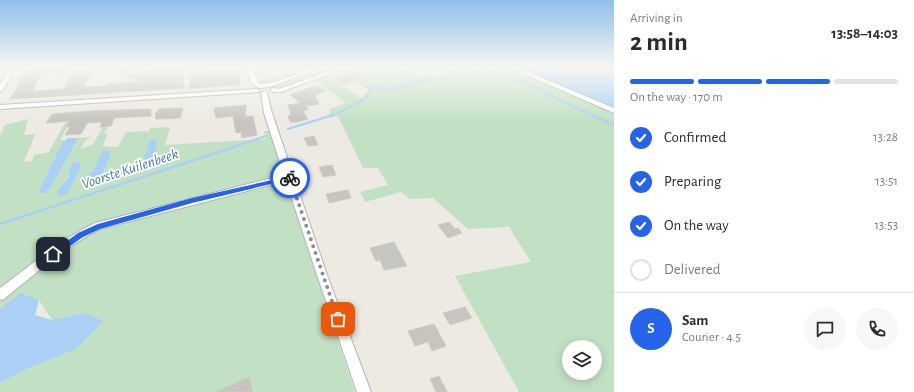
<!DOCTYPE html>
<meta charset="utf-8">
<style>
:root{--surface:#fff;--page:#f7f7f7;--text:#2b2b33;--muted:#7c7c81;--line:#e1e1e2;--accent:#2563eb}
body{margin:0;font-family:"Alegreya Sans",sans-serif;background:var(--page);color:var(--text);height:100vh;display:flex;flex-direction:column;font-size:15px;white-space:nowrap}
*{box-sizing:border-box;margin:0}
p{font-size:13px;color:var(--muted)}
.icon{flex:none;width:22px;height:22px;fill:none;stroke:currentColor;stroke-width:2;stroke-linecap:round;stroke-linejoin:round}
.map{position:relative;flex:1;overflow:hidden}
.drawer{display:flex;flex-direction:column;background:var(--surface);width:300px}
.drawer>*{flex:none}
.buttons{position:absolute;left:562px;top:340px;display:grid;gap:8px}
.buttons a{display:grid;place-items:center;width:40px;height:40px;border-radius:50%;background:var(--surface);box-shadow:0 2px 10px #0003;font-size:20px}
.pin{position:absolute;display:grid;place-items:center;width:34px;height:34px;color:#fff;margin:-17px;border-radius:8px;box-shadow:0 2px 6px #0006}
.courier{position:absolute;display:grid;place-items:center;width:40px;height:40px;margin:-20px;border:3px solid #2563eb;border-radius:50%;background:#fff;color:#222;box-shadow:0 1px 5px #0007}
.headline em{font-style:normal;font-weight:700}
.headline div{display:flex;flex-direction:column-reverse}
.headline{display:flex;align-items:center;justify-content:space-between;height:68px;padding:0 16px}
h1{font-size:26px;font-weight:700;line-height:30px}
.bar{display:grid;grid-template-columns:repeat(4,1fr);gap:6px 4px;align-content:center;height:48px;padding:0 16px}
.bar i{height:5px;border-radius:3px;background:var(--line)}
.bar .selected{background:var(--accent)}
.bar p{grid-column:span 4}
.line{display:flex;align-items:center;gap:10px;padding:0 16px;border-top:1px solid var(--line)}
.line div{flex:1}
.round{display:grid;place-items:center;flex:none;width:42px;height:42px;border-radius:21px;background:var(--page)}
ol{padding:0 16px;list-style:none}
li{display:flex;align-items:center;gap:12px;height:44px}
li p{margin-inline-start:auto}
li .icon{padding:4px;border-radius:50%;background:var(--accent);color:#fff;stroke-width:4}
li:last-child{color:var(--muted)}
li i{width:22px;height:22px;border:2px solid var(--line);border-radius:50%}
main{display:flex;flex:1;min-height:0}
.map>svg:first-child{display:block}
.green{fill:#c2e1c4;fill-rule:evenodd}
.water{fill:#aad0f5}
.lines{fill:none;stroke-linecap:round;stroke-linejoin:round}
.stream-far1{stroke:#aad0f5;stroke-width:2}
.stream{stroke:#aad0f5;stroke-width:2.5}
.building{fill:#c7c5c0;stroke:#d0ccc2}
.minor-casing{stroke:#b0b3b7;stroke-width:2}
.minor{fill:#fff;fill-rule:evenodd}
.route{fill:#2563eb}
.done{stroke:#8e8f8f;stroke-width:4;stroke-dasharray:0 7.2}
.labels{text-anchor:middle;dominant-baseline:central;stroke-width:3.5;stroke-linejoin:round;paint-order:stroke}
.water-label{font-size:15px;font-style:italic;fill:#4d77ad;stroke:#fff}
</style>
<main>
<div class="map">
<svg width="614" height="392" viewBox="0 0 614 392">
<rect width="100%" height="100%" fill="#eceae3"/>
<!-- green -->
<path class="green" d="M295 67H311C300 71 265 87 257 82L287 72Z
M330 67H342L279 89H276L277 86Z
M350 67H405L419 75 427 72 434 76 451 72 443 67H509L614 113V392H519L455 276 531 262 509 227 468 229 433 198 410 199 401 192 365 202 360 192 388 185 378 168H363L338 116 329 118 330 109 346 103 316 81 328 77 361 98 369 90 339 71ZM569 347H595V373H569Z
M28 119 24 135 35 134 24 162 32 161 34 155 49 152 65 123 70 122 60 140H65L39 189H50L78 140V138L92 137 86 140 80 149 93 144 103 127H108L104 134 108 133 103 146 118 147 126 132 149 131 150 128 170 127 165 145 266 139 264 131H269L355 392H0V383L31 367 83 313 52 320 39 300 0 315V136L5 125ZM149 142 156 145 151 160 142 165ZM74 162 81 167 68 192 62 184 70 175 68 169Z"/>
<!-- water -->
<path class="water" d="M516 67H614V108Z
M68 138H78V139L50 189 45 193H40L39 190 63 142Z
M152 139H155L157 140C156 149 153 164 145 167L142 165 149 142Z
M103 150 109 151 111 153 98 185 88 187 83 181 88 174 93 171Z
M74 162H80L81 167 68 192 65 195 59 196 57 192 70 175 68 169Z
M20 293 39 300 35 315 52 320 83 313 104 321 76 349 31 367 0 383V309Z"/>
<g class="lines">
<!-- stream-far1 -->
<path class="stream-far1" d="M490 67 614 125
M288 129 336 114 366 98 371 87 390 89 481 67
M231 148 266 136"/>
<!-- stream -->
<path class="stream" d="M0 224 234 147"/>
</g>
<!-- building -->
<path class="building" d="M27 67H71V72L40 75 33 91 63 89 67 84 73 69 80 68 79 70 94 68 83 87 106 86 107 84 140 82 119 74 120 67H129L128 74 145 72 144 69 152 67H183L184 88 9 99 20 86H16Z
M227 67H236L240 71 239 85 210 87 209 82 208 87 188 89 192 74 227 69Z
M358 72 360 77 343 85 334 78 341 75 344 77Z
M318 86 325 91 315 95 319 104 306 106 308 110 303 111 308 119 297 122H290L288 116 291 115 288 105 300 103 290 95 312 87 314 88Z
M246 105 245 117 253 116 257 135 242 138 241 132 236 133 233 116 216 118 214 108Z
M183 108 180 118 156 119 155 113 158 112 159 109Z
M151 109V116L114 118 111 126 100 127 102 122 87 123 81 134 65 135 70 127H67L69 121 46 123 52 114 91 111Z
M314 136 318 145 308 146 304 138Z
M332 165 336 175 323 177 319 167Z
M348 190 351 198 329 203 326 194Z
M449 222 455 229 458 228 462 233 448 238 438 225Z
M394 242 407 266 384 270 380 260 376 261 370 248Z
M465 307 472 318 450 325 443 313Z
M434 324 446 346 432 351 428 342 415 346 408 331Z
M439 376 447 392H436L430 379Z
M249 377 253 392H216Z"/>
<g class="lines">
<defs>
<path id="minor" d="M10 67H16L3 90 0 92V84Z
M246 67H252L258 83C273 88 304 67 323 67L270 87 259 88 252 84Z
M340 67H349L281 92H273L270 90 273 88 279 89Z
M508 67H516L614 108V113Z
M257 89 260 91 259 92 0 109V105Z
M264 91 267 93 272 113 327 275 371 392H357L317 275 286 181 100 229C65 247 35 274 4 299L0 300V288C31 265 60 240 95 223L284 175 264 113 261 93Z"/>
</defs>
<!-- minor casing -->
<use href="#minor" class="minor-casing"/>
<!-- minor -->
<use href="#minor" class="minor"/>
</g>
<!-- sky -->
<linearGradient id="sky" x2="0" y2="1"><stop stop-color="#8fbfed"/><stop offset="0.55" stop-color="#f6f6f2"/><stop offset="1" stop-color="#f6f6f2" stop-opacity="0"/></linearGradient>
<rect width="614" height="122" fill="url(#sky)"/>
<!-- route -->
<path class="route" d="M290 176 293 178 292 179 192 203 100 229 83 237 56 256H50L49 254 78 233 98 224 192 198Z"/>
<g class="lines">
<!-- done -->
<path class="done" d="M290 178 338 319"/>
</g>
<g class="labels">
<!-- water labels -->
<g class="water-label">
<text transform="translate(130 169) rotate(-18)">Voorste Kuilenbeek</text>
</g>
</g>
</svg>
<div class="buttons">
<a><svg class="icon" aria-label="layers" viewBox="0 0 24 24"><path d="M12 4l9 5-9 5-9-5zM3 14l9 5 9-5"/></svg></a>
</div>
<div class="pin" style="left:338px;top:319px;background:#ea580c"><svg class="icon" aria-label="bag" viewBox="0 0 24 24"><path d="M5 8h14l-1 12H6zM9 8a3 3 0 0 1 6 0"/></svg></div>
<div class="pin" style="left:53px;top:254px;background:#1f2937"><svg class="icon" aria-label="home" viewBox="0 0 24 24"><path d="M3 11l9-7 9 7M6 9v11h12V9"/></svg></div>
<div class="courier" style="left:290px;top:178px"><svg class="icon" aria-label="bike" viewBox="0 0 24 24"><circle cx="6" cy="16" r="4"/><circle cx="18" cy="16" r="4"/><path d="M6 16l4-8h5l3 8M10 8l3 8H6M13 5h3"/></svg></div>
</div>
<section class="drawer">
<div class="headline"><div><h1>2 min</h1><p>Arriving in</p></div><em>13:58–14:03</em></div>
<div class="bar"><i class="selected"></i><i class="selected"></i><i class="selected"></i><i></i><p>On the way · 170 m</p></div>
<ol>
<li><svg class="icon" aria-label="check" viewBox="0 0 24 24"><path d="M5 12l5 5 9-10"/></svg>Confirmed<p>13:28</p></li>
<li><svg class="icon" aria-label="check" viewBox="0 0 24 24"><path d="M5 12l5 5 9-10"/></svg>Preparing<p>13:51</p></li>
<li><svg class="icon" aria-label="check" viewBox="0 0 24 24"><path d="M5 12l5 5 9-10"/></svg>On the way<p>13:53</p></li>
<li><i></i>Delivered</li>
</ol>
<div class="line" style="height:72px"><b class="round" style="background:var(--accent);color:#fff">S</b><div><b>Sam</b><p>Courier · 4.5</p></div><a class="round"><svg class="icon" aria-label="chat" viewBox="0 0 24 24"><path d="M4 5h16v11H9l-5 4z"/></svg></a><a class="round"><svg class="icon" aria-label="phone" viewBox="0 0 24 24"><path d="M5 4h4l2 5-3 2q2 4 5 5l2-3 5 2v4C11 20 4 13 5 4z"/></svg></a></div>
</section>
</main>
